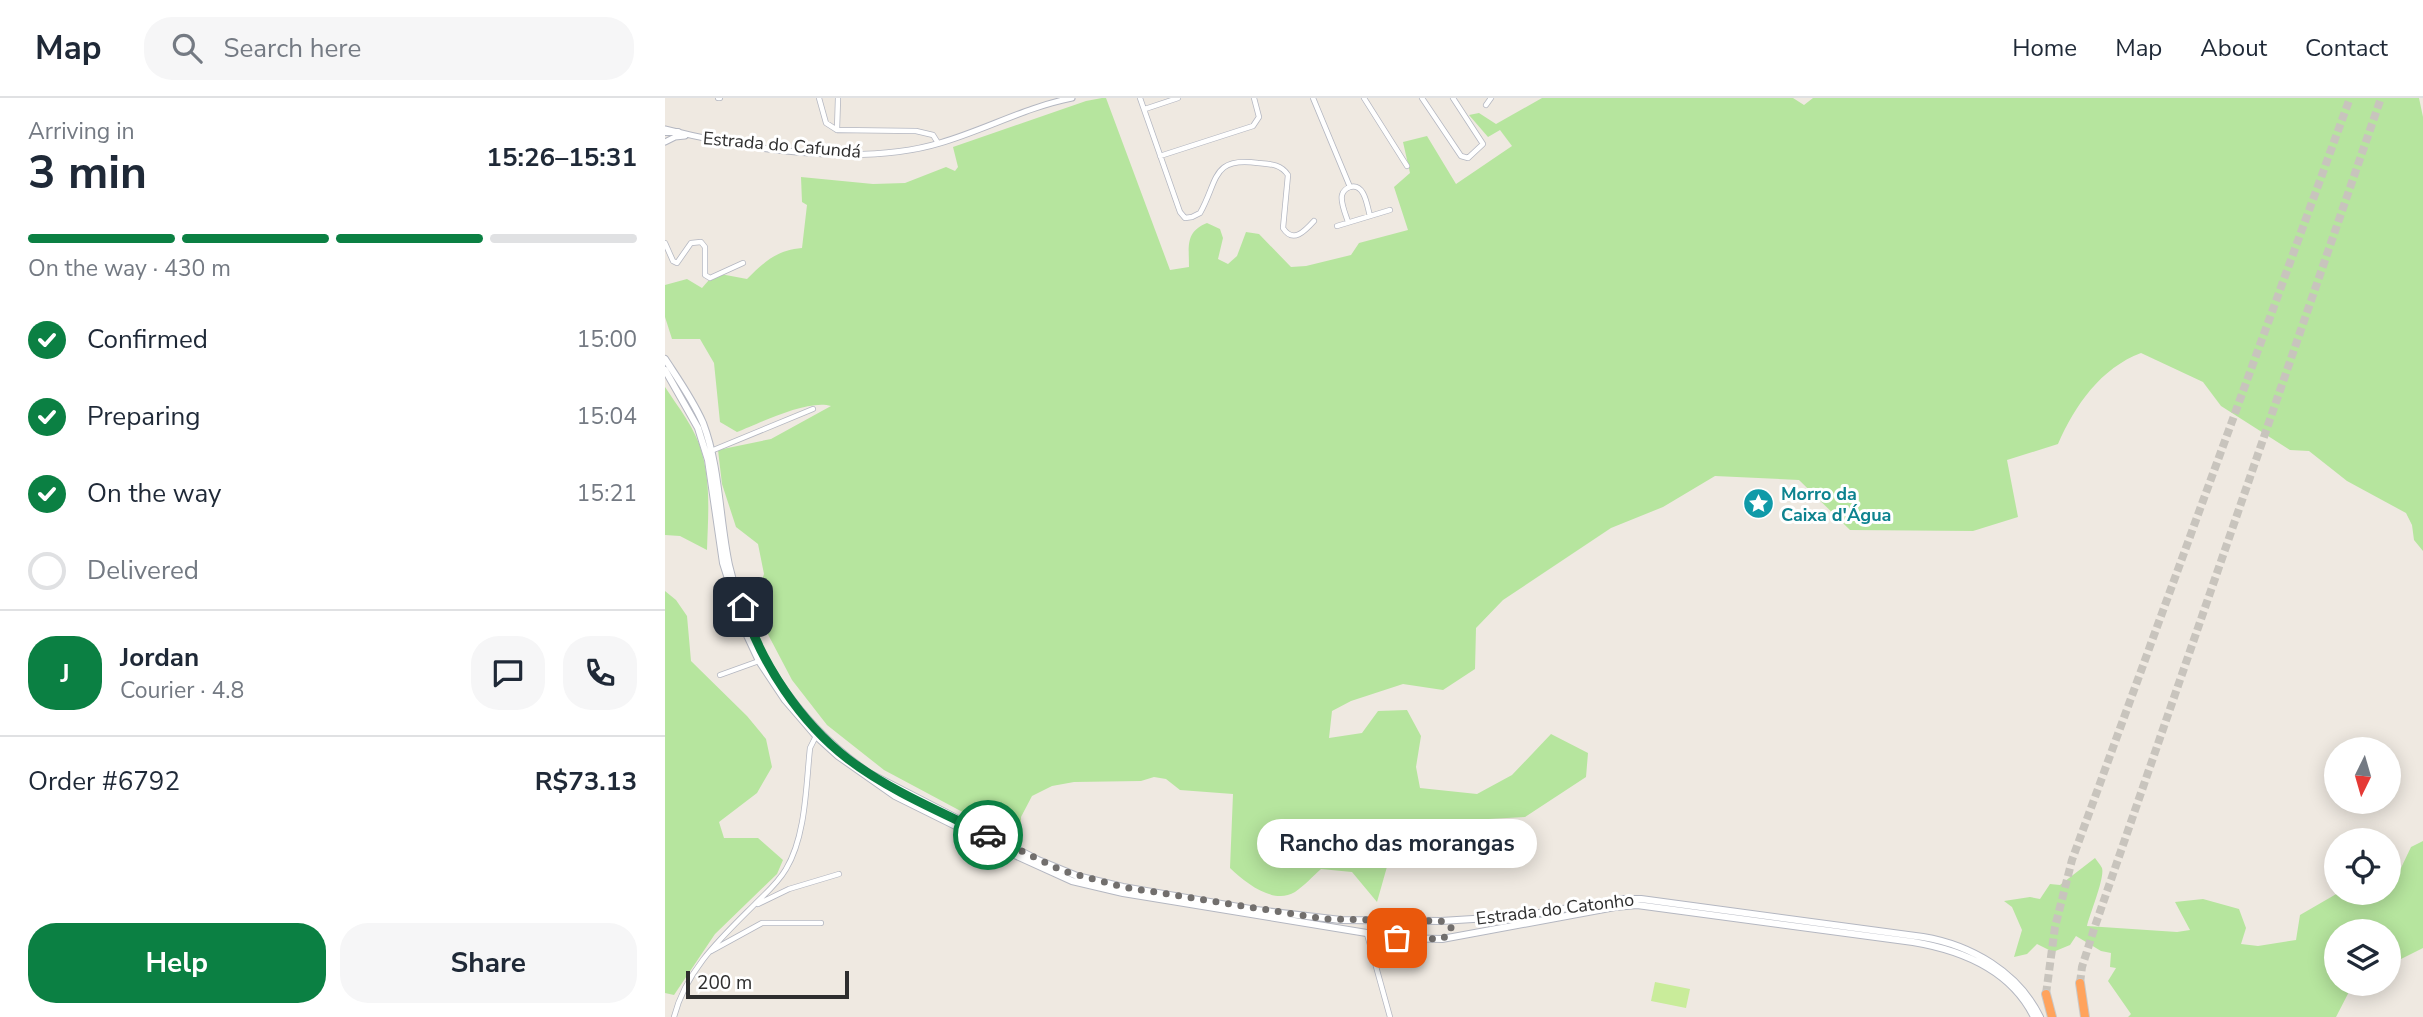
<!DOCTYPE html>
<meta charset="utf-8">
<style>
:root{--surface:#fff;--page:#f6f6f7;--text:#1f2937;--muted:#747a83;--line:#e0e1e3;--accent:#0b8043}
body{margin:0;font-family:"Nunito Sans",sans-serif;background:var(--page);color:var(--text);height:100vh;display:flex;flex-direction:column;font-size:26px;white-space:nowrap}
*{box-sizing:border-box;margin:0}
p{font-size:23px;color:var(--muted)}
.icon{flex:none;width:38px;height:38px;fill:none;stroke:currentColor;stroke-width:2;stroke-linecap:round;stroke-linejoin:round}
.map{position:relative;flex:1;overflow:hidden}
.side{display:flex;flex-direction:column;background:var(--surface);width:665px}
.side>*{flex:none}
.needle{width:46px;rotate:185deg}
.fabs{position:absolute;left:1659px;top:639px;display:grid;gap:14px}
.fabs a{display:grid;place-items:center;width:77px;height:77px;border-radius:50%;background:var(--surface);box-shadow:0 4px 18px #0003;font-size:35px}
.scale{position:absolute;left:21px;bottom:18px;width:163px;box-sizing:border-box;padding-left:7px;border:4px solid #2e2e2e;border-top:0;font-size:19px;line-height:24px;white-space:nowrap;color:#2e2e2e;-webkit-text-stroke:5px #fff;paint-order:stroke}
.pin{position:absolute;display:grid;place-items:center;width:60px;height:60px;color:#fff;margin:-30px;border-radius:14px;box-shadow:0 4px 10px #0006}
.courier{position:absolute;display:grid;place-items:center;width:70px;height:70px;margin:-35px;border:5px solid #0b8043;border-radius:50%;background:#fff;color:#222;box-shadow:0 2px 9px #0007}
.bubble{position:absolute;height:49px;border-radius:24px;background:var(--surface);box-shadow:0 4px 18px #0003;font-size:23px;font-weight:700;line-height:49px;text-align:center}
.headline em{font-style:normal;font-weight:700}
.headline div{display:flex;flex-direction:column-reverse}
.headline{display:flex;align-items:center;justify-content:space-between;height:119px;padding:0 28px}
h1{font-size:46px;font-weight:700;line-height:52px}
.bar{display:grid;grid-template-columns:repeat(4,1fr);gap:10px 7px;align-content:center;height:84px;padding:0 28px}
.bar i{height:9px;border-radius:5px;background:var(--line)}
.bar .active{background:var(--accent)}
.bar p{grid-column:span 4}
.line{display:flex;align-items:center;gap:18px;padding:0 28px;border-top:2px solid var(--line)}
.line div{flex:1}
.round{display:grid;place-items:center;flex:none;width:74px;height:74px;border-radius:28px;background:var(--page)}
ol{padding:0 28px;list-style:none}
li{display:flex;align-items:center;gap:21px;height:77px}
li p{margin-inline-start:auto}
li .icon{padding:7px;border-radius:50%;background:var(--accent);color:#fff;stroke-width:4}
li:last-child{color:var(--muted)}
li i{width:38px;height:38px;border:4px solid var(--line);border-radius:50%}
.button{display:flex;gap:14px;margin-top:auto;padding:14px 28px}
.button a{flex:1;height:80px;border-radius:28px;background:var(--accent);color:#fff;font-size:28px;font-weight:700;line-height:80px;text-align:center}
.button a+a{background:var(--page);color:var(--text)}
header{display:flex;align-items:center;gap:42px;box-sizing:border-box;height:98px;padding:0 35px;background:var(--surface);border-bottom:2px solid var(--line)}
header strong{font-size:33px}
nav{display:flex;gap:38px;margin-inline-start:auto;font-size:24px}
.search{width:490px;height:63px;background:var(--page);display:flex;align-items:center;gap:18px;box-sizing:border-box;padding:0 24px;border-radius:28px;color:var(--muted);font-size:26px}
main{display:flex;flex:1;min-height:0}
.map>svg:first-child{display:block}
.green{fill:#b6e59e}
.pitch{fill:#c9ec9a}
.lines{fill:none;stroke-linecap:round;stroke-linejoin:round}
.motorway-tunnel{stroke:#c8c4bd;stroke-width:8;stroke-dasharray:8 4;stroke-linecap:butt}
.minor-casing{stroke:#b4b7c1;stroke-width:6}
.tertiary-casing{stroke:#b4b7c1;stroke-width:7}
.secondary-casing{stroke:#b4b7c1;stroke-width:8}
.motorway-casing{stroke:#c9c9c9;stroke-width:10}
.minor{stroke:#fff;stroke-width:4.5}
.tertiary{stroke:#fff;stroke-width:5}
.secondary{stroke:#fff;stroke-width:6}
.motorway{stroke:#ffa35c;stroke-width:8}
.done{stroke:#726f6d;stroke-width:7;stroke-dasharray:0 12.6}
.route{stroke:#0b8043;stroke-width:9}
.labels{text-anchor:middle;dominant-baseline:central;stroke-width:6;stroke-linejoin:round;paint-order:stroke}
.street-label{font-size:18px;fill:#2e2e2e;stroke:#fff}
.culture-label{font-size:18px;font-weight:bold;fill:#0d838f;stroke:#fff;text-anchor:start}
</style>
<header>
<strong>Map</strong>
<div class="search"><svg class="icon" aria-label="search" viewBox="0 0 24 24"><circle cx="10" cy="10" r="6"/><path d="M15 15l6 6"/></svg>Search here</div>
<nav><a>Home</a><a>Map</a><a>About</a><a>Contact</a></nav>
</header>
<main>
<section class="side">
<div class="headline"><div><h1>3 min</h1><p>Arriving in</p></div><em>15:26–15:31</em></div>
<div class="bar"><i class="active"></i><i class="active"></i><i class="active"></i><i></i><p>On the way · 430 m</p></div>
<ol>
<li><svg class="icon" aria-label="check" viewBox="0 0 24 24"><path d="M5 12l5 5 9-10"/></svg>Confirmed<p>15:00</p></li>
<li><svg class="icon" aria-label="check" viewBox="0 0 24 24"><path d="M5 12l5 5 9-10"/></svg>Preparing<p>15:04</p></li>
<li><svg class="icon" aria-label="check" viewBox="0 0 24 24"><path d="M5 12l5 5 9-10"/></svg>On the way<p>15:21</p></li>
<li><i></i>Delivered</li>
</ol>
<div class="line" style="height:126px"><b class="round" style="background:var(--accent);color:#fff">J</b><div><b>Jordan</b><p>Courier · 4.8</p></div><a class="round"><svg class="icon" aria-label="chat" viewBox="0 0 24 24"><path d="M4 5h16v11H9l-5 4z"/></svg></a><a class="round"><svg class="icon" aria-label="phone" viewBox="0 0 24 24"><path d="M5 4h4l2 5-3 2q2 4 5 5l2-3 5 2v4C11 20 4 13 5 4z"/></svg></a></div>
<div class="line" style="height:91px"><div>Order #6792</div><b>R$73.13</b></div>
<div class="button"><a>Help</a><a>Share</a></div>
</section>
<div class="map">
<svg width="1758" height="919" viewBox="0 0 1758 919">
<rect width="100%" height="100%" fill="#efe9e1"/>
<!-- green -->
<path class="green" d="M437 0H441L505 172 524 169C524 148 520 134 542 125L555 131 558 140 553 161 563 166 572 158 581 134 594 136 626 169 641 168 686 157 694 145 743 132 729 89 745 75 738 44 762 38 791 86 847 48 835 32 823 39 804 17 814 15 831 26 877 0H1128L1139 7 1148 0H1754L1758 19V453L1749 442 1747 427 1741 415 1682 383 1644 353 1625 352 1556 308 1538 284 1476 255C1436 270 1410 307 1393 346L1342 362 1353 419 1308 433 1185 432 1134 382 1050 378 998 409 946 430 838 502 811 530 810 571 778 592 738 586 686 603 667 613 664 640 697 635 713 613 742 612 756 638 751 669 755 690 812 696 847 677 886 636 923 655 921 679 860 719 751 725 729 744 712 804 687 774 656 771C648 778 639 788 630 794 608 807 581 785 565 770L568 696 515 692 501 681 489 679 476 683 409 684 387 688 367 698 356 719V741L305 718 219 672 162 627 127 582 97 525 92 496 99 476 93 446 71 429 57 386 53 352 106 341 166 308C143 301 95 325 72 334L55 324 49 265 35 241H7L0 219V187L22 181 37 190 50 175 82 181C99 164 112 152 137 150L142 107 137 104 136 79 208 86 240 85 281 69 290 73 293 69 288 49 421 3Z
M0 289C13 309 31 331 37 355 46 387 43 420 42 452L15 438 0 437Z
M0 493 11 502 22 518 26 563 82 618 101 641 107 669 92 695 54 724 59 740H93L118 762 112 776 50 836 9 897 0 895Z
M1758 743V850L1724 867V833H1671V886H1688L1671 919H1463L1466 916 1443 883 1451 870 1445 869 1446 855 1436 853 1411 838 1405 847 1388 854 1372 846 1362 856 1349 859 1357 832 1347 809 1339 803 1365 799 1375 801 1385 786 1395 787 1430 760C1432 763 1435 766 1437 770 1440 780 1425 815 1422 828L1512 834 1525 832 1510 804 1538 801 1574 811 1581 830 1576 846 1593 848 1631 842 1635 817 1673 795 1724 794V779L1736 770 1746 749Z"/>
<!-- pitch -->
<path class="pitch" d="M990 884 1025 891 1021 910 986 903Z"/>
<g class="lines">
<!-- motorway-tunnel -->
<path class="motorway-tunnel" d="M1415 885 1417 869 1429 831 1716 0
M1381 896 1390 829 1407 762 1685 0"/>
<defs>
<path id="minor" d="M53 0H55
M154 0 161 25 172 32
M173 0 172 32 251 33 268 37 273 45
M475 0 515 114 520 120 527 119 535 115C553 84 546 58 593 65 605 66 616 66 623 77L618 130C628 146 640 133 649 123
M648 0 685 89
M699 0 742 68
M757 0 796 58 803 60 818 46 788 0
M821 7 826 0
M480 11 513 0
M495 58 588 28 594 19 589 0
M683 124C681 117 675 104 677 97 678 93 682 90 685 89 700 85 702 108 705 118
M672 128 725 112
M0 145 8 163 12 165 26 145 36 144 40 149V177L45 180 78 165
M46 353 148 311
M55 577 94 563
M93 806 124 791 174 776
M702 836 725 919
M46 853 97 825H156
M9 919C21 872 56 840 89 807 101 795 113 785 121 771 141 738 141 687 145 650L151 638"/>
<path id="tertiary" d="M0 31C78 51 196 69 275 45 320 32 361 9 407 0
M0 44 10 39 20 38"/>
<path id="secondary" d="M0 34H13
M0 261C13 281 28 302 38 325 55 370 54 420 64 467 83 551 133 626 204 675L373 762 412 778 458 789 591 812 676 822 776 823 856 818 957 801H976L1258 839C1306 847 1353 874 1375 919
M0 272 33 330 43 362 58 465 79 531 94 563 120 602 151 638 173 658 230 698 343 754 407 783 458 795 732 840 777 841 950 809 972 807 1248 844C1296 852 1346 872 1369 919"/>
<path id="motorway" d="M1415 885 1420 919
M1381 896 1387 919"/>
</defs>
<!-- minor casing -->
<use href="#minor" class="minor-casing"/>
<!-- tertiary casing -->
<use href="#tertiary" class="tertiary-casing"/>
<!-- secondary casing -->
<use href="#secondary" class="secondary-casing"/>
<!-- motorway casing -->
<use href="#motorway" class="motorway-casing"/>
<!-- minor -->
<use href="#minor" class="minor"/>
<!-- tertiary -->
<use href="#tertiary" class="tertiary"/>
<!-- secondary -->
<use href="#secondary" class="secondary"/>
<!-- motorway -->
<use href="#motorway" class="motorway"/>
</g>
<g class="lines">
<!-- done -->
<path class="done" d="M323 737 398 773 458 789 660 821 776 823 786 828V834L777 841 732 840"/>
<!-- route -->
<path class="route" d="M78 509C97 566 135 624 183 661 225 693 276 714 323 737"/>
</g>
<!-- icons -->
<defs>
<symbol id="sight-disc" viewBox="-11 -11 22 22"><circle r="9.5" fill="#0f9aa8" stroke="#fff"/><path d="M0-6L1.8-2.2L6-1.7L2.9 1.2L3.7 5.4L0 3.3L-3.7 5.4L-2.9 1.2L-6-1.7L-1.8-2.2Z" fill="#fff"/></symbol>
</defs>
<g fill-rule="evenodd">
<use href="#sight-disc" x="1076" y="388" width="35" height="35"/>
</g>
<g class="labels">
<!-- street labels -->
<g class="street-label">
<text transform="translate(117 47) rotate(5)">Estrada do Cafundá</text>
<text transform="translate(890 811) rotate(-7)">Estrada do Catonho</text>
</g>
<!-- culture labels -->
<g class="culture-label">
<text x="1116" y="396">Morro da<tspan x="1116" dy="21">Caixa d'Água</tspan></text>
</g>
</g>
</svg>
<div class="fabs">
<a><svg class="needle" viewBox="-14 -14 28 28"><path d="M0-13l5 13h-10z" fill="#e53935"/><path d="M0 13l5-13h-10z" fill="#747a83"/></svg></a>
<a><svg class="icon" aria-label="locate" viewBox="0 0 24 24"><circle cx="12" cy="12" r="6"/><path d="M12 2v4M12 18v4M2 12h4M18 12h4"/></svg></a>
<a><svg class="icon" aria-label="layers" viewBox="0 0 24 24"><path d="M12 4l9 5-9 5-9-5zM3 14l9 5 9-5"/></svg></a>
</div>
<div class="scale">200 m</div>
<div class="pin" style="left:732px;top:840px;background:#ea580c"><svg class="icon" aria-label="bag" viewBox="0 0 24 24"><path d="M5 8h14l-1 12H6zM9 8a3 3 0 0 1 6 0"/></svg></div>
<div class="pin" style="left:78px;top:509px;background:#1f2937"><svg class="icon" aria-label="home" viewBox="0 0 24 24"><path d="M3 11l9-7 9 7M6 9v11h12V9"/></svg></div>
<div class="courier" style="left:323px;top:737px"><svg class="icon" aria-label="car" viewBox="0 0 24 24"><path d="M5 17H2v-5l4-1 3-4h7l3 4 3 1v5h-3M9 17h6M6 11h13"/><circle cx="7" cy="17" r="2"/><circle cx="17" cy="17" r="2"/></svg></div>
<div class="bubble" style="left:592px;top:721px;width:280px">Rancho das morangas</div>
</div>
</main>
